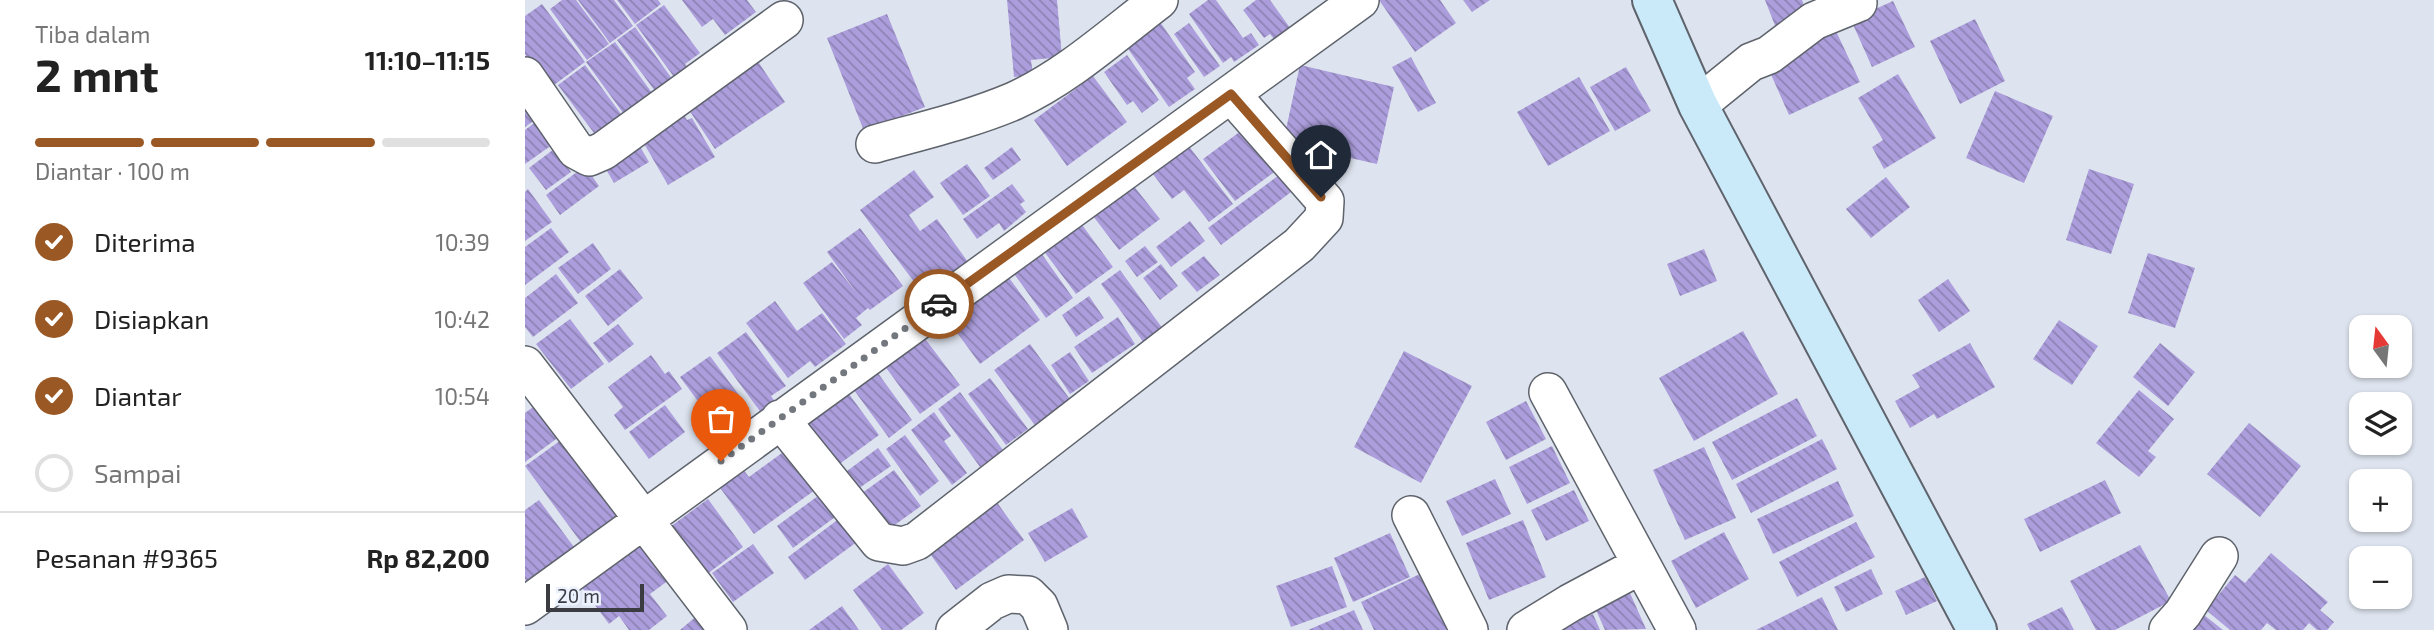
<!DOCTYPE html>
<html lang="id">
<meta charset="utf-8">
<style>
:root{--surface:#fff;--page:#f6f6f6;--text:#222;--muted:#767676;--line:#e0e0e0;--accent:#9a5825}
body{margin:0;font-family:"Exo 2",sans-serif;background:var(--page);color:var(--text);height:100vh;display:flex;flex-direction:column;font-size:26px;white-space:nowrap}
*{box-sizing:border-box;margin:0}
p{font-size:23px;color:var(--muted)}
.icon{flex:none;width:38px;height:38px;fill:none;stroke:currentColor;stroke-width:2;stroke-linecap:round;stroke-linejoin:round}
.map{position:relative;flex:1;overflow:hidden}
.side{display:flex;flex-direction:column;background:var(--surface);width:525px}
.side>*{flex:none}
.needle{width:46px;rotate:345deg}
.fabs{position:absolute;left:1824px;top:315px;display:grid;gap:14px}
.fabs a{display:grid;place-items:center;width:63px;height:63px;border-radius:14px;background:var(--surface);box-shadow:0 2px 5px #0004;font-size:35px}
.scale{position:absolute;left:21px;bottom:18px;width:98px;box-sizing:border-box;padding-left:7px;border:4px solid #3a3c41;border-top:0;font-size:19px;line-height:24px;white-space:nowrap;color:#3a3c41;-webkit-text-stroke:5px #ebf1fd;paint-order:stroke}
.pin{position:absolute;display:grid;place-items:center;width:60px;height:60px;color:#fff;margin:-72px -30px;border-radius:50% 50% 50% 0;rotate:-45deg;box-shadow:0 0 7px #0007}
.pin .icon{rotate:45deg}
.courier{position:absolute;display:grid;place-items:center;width:70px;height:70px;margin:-35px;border:5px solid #9a5825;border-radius:50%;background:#fff;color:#222;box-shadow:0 2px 9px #0007}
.summary em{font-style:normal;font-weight:700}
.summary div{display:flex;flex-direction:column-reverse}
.summary{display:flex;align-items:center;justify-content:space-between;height:119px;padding:0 35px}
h1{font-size:46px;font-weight:700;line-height:52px}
.bar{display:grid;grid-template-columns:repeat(4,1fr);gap:10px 7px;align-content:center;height:84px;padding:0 35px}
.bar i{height:9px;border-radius:5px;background:var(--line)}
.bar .selected{background:var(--accent)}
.bar p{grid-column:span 4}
.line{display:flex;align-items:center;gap:18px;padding:0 35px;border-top:2px solid var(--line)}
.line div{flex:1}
ol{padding:0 35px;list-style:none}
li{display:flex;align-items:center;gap:21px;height:77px}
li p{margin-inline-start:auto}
li .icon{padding:7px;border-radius:50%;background:var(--accent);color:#fff;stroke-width:4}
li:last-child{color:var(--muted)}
li i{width:38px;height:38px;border:4px solid var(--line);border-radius:50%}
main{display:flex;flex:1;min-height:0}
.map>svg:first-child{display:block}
.building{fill:url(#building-back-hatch)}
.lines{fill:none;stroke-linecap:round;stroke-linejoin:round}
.street-casing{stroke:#5e636c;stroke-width:40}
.secondary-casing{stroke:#5e636c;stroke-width:42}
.street{stroke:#fff;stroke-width:37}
.secondary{stroke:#cae9f9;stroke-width:38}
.done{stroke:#73777e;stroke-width:7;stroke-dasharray:0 12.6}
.route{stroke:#9a5825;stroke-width:9}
</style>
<main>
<section class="side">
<div class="summary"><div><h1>2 mnt</h1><p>Tiba dalam</p></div><em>11:10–11:15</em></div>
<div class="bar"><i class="selected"></i><i class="selected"></i><i class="selected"></i><i></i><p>Diantar · 100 m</p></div>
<ol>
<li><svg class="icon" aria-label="check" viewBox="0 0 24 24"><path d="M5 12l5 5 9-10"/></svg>Diterima<p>10:39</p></li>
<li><svg class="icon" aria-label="check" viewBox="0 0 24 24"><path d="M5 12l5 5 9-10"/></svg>Disiapkan<p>10:42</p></li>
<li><svg class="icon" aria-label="check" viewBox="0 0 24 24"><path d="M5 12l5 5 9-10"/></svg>Diantar<p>10:54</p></li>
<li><i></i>Sampai</li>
</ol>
<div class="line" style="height:91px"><div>Pesanan #9365</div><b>Rp 82,200</b></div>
</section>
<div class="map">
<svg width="1909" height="630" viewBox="0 0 1909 630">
<defs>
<pattern id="building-back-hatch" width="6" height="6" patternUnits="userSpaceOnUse" patternTransform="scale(1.75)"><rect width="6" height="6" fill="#ac9edc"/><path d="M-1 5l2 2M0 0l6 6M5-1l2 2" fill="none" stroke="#8d82b4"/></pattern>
</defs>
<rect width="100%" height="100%" fill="#dee4ef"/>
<!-- building -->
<path class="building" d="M37 0H51L84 44 62 60 25 9Z
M53 0H89L108 26 85 43Z
M92 0H133L136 4 110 24Z
M157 0H222L231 12 200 35 188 19 177 27Z
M482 0H532L537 57 506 60 508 75 489 77Z
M683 0H691L718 38 726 33 734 45 709 62 706 57 698 63 664 14Z
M731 0H745L768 32 752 43 745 34 739 38 718 10Z
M854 0H915L931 23 890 52Z
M938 0H965L947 12Z
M1240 0H1277L1283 15 1251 28Z
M1368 1 1390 47 1347 67 1326 20Z
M17 4 60 62 25 88 0 54V16Z
M139 5 175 53 160 64 166 71 152 81 111 25Z
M362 14 400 107 339 131 302 38Z
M1450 19 1480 81 1435 104 1405 41Z
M635 22 670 72 662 78 670 89 644 107 601 46Z
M664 23 695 66 679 77 649 34Z
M110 27 150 83 133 95 92 40Z
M1310 29 1335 82 1264 115 1240 61Z
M90 42 130 97 101 117 61 62Z
M602 55 634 100 617 113 608 101 602 105 579 72Z
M886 57 911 103 893 112 867 67Z
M232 60 260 102 190 149 162 107Z
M60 65 99 118 72 137 33 85Z
M775 65 869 87 852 164 758 143Z
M1101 67 1126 111 1090 131 1065 87Z
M1373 74 1411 138 1359 169 1347 147 1358 140 1333 98Z
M568 76 602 122 542 166 509 120Z
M1054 77 1085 131 1023 166 992 112Z
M1470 91 1528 116 1499 183 1441 158Z
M0 95 20 113 0 127Z
M156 110 162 120 167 118 190 157 143 185 114 135Z
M17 117 34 140 0 164V130Z
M728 122 759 165 710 201 678 159Z
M110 138 124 162 89 183 75 159Z
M663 145 708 204 684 222 659 190 647 199 627 173Z
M487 147 496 160 468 180 459 168Z
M29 149 46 172 21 190 4 168Z
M442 164 465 196 438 215 415 183Z
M60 166 74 186 35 215 21 195Z
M1564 169 1609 184 1586 254 1541 240Z
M389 170 409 197 384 215 395 231 412 219 443 262 399 295 335 210Z
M754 175 766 192 696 245 683 228Z
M1361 177 1385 207 1346 238 1321 209Z
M487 184 500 201 495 204 501 212 479 231 474 223 452 239 438 219Z
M608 185 635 219 594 250 568 216Z
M3 189 27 222 0 241V192Z
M552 218 588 267 551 294 515 246Z
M665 221 680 241 646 267 631 247Z
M26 228 44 252 0 285V247Z
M335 228 378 286 345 310 343 308 331 318 337 325 319 339 278 283 307 262 331 292 302 252Z
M68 243 86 269 53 294 33 268Z
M620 246 633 262 612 277 600 261Z
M1179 249 1192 281 1155 296 1142 264Z
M514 250 548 298 521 318 487 271Z
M1623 253 1670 268 1650 328 1603 313Z
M679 256 695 275 672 292 656 273Z
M636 264 653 286 635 300 618 278Z
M95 269 118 298 83 326 60 296Z
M595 270 638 329 619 343 576 284Z
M31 274 53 303 8 337 0 327V298Z
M482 275 515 320 455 364 422 319Z
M1423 279 1445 311 1414 332 1393 300Z
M564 296 579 318 551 337 537 315Z
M250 301 272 331 297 313 321 344 290 367 285 361 263 378 221 323Z
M593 317 610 344 567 373 549 347Z
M45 319 79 364 46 389 11 344Z
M1534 320 1573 346 1547 385 1508 359Z
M93 324 109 344 84 363 68 343Z
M1218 331 1253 394 1169 441 1134 378Z
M221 332 261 386 246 396 251 403 237 414 192 353Z
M398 336 435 385 395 414 359 365Z
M1445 343 1470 387 1412 419 1409 414 1385 428 1370 401 1395 387 1387 375Z
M1635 343 1670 372 1643 406 1608 377Z
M505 344 547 402 512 428 469 370Z
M879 351 947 386 896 483 829 447Z
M545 352 564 381 545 394 526 365Z
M126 355 140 374 144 371 157 389 100 430 89 415 98 407 83 387Z
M185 356 222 406 193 428 155 377Z
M350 369 387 420 364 438 326 386Z
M465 378 503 429 481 445 443 394Z
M1614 390 1649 419 1623 451 1631 457 1614 477 1571 443Z
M435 392 478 450 455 467 413 409Z
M324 394 354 435 305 471 275 430Z
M1272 398 1292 436 1207 480 1187 442Z
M19 399 38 434 0 462V413Z
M1001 401 1021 439 981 460 961 422Z
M140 405 160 432 124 459 104 432Z
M409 412 426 436 419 441 442 473 427 485 386 430Z
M1724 423 1776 466 1735 517 1682 474Z
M43 435 112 517 63 552 0 466Z
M380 435 414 481 395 496 361 449Z
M1297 439 1312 469 1226 513 1211 484Z
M268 445 297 485 229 534 190 481 214 464 224 477Z
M1027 446 1045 483 1002 504 984 467Z
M1179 447 1211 518 1160 540 1128 470Z
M353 448 366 466 330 491 318 474Z
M369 470 396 506 360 532 333 496Z
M970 479 986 514 937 536 921 501Z
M1580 480 1596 513 1515 552 1499 519Z
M1313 481 1329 516 1248 554 1232 519Z
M301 490 317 512 268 548 252 526Z
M1049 490 1064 521 1021 541 1006 510Z
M183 499 218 547 181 575 145 527Z
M14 500 52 551 5 586 0 579V510Z
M471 501 499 540 431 590 403 551Z
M547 508 563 537 520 562 503 533Z
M323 512 340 536 280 580 263 557Z
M998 520 1021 577 964 600 941 543Z
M1331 522 1350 557 1272 597 1254 562Z
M1199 532 1224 579 1171 608 1146 561Z
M865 533 885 577 828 602 809 558Z
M112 537 144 580 125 594 142 616 124 630H104L94 616 84 624 52 581Z
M228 544 249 573 208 602 187 573Z
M1615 545 1646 601 1590 630H1571L1545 581Z
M1746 553 1803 602 1795 610 1809 622 1802 630H1792L1784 623 1778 630H1751L1742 623 1736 630H1705L1681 610 1710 575 1720 583Z
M363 564 399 613 376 630H357L328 590Z
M807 566 822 607 766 627 751 586Z
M1346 569 1358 594 1321 612 1309 587Z
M899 572 926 627 920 630H849L836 602Z
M1400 577 1412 601 1381 615 1370 591Z
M1101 584 1121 629 1080 630 1066 599Z
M1297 597 1313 630H1231Z
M317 606 334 630H284Z
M1537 607 1549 630H1505L1502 624Z
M829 610 838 630H783Z
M174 614 188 630H155Z
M1068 614 1075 630H1038L1037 628Z
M1679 615 1698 630H1667Z"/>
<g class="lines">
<defs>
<path id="street" d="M0 76 51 150 64 157 78 151 259 20
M1173 105 1226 62 1244 55 1289 21 1333 3
M350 144C396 131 444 120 489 101 542 77 588 35 634 0
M0 365 203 630
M1023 392 1152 630
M255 419 354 542 378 546 392 541 774 245 799 218 800 201 706 94
M886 515 944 630
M0 606 835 0
M430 630 467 601 483 594 503 595 514 606 524 630
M1001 630 1045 603 1116 565
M1643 630 1658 613 1694 556"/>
<path id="secondary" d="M1127 0 1173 105 1452 630"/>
</defs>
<!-- street casing -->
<use href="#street" class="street-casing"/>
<!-- secondary casing -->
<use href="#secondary" class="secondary-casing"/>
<!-- street -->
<use href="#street" class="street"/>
<!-- secondary -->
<use href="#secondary" class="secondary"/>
</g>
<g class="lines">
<!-- done -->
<path class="done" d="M196 461 414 304"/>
<!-- route -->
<path class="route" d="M414 304 706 94 796 197"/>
</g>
</svg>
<div class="fabs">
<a><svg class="needle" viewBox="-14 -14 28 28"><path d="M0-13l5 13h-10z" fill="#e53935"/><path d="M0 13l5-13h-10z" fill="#767676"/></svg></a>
<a><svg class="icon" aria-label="layers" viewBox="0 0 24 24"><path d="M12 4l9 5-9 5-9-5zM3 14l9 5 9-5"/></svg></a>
<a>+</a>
<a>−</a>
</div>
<div class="scale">20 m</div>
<div class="pin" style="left:196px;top:461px;background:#ea580c"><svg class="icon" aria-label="bag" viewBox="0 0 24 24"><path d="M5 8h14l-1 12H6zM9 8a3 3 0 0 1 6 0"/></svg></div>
<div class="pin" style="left:796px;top:197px;background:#1f2937"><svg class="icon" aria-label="home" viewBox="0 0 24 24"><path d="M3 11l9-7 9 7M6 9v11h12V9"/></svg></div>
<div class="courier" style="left:414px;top:304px"><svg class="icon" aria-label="car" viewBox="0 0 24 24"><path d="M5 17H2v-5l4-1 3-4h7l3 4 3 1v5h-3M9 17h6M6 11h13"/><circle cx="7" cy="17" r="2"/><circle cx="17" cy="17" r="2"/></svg></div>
</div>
</main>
